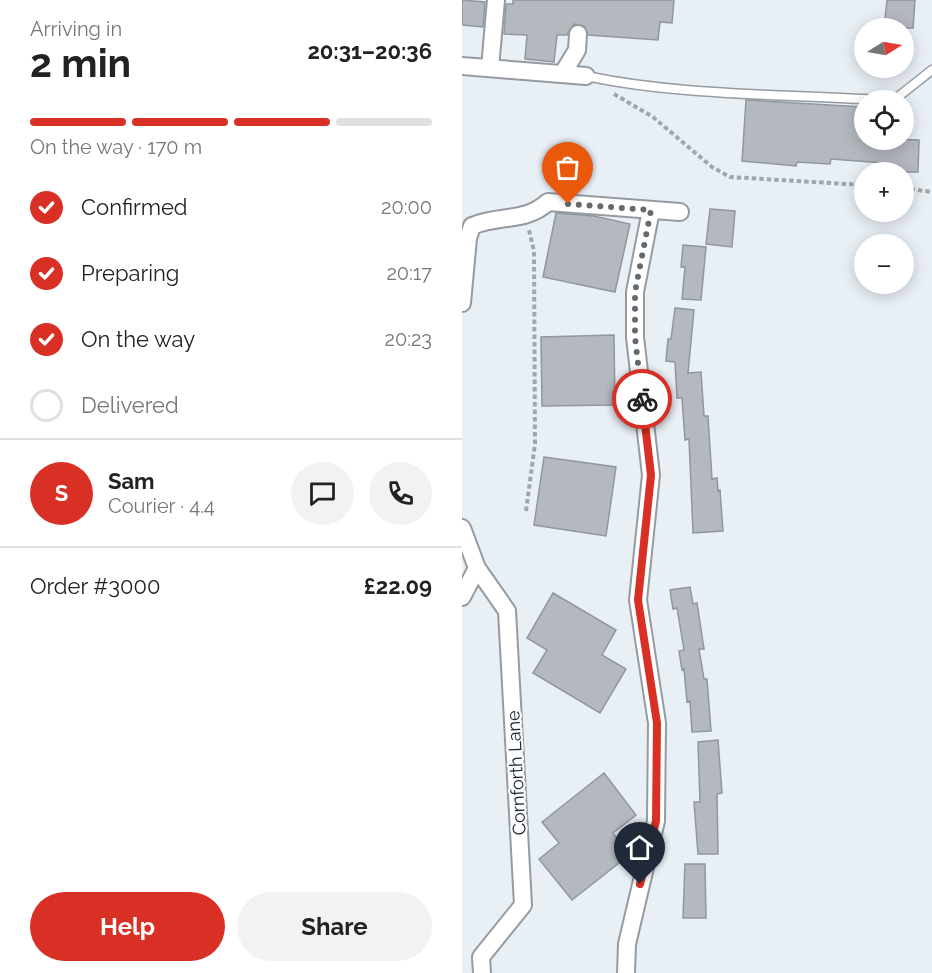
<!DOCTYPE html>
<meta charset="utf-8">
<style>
:root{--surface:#fff;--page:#f2f2f2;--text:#222;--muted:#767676;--line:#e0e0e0;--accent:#d93025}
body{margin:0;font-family:Raleway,sans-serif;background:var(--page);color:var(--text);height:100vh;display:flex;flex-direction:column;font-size:22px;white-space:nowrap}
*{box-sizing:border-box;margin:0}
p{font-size:20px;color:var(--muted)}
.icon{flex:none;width:33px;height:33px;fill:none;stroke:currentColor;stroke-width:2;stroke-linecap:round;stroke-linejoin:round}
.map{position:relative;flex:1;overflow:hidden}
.sheet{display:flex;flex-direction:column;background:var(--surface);width:462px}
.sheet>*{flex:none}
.needle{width:39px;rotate:79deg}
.controls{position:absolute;left:392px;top:18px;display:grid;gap:12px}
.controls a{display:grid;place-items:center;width:60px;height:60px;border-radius:50%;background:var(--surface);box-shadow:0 3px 15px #0003;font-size:30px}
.pin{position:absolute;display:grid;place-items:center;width:51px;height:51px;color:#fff;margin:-62px -26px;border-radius:50% 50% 50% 0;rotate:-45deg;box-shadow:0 0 6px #0007}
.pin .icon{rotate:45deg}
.courier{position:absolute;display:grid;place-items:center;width:60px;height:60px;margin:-30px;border:4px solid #d93025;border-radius:50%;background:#fff;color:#222;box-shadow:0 2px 8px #0007}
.overview em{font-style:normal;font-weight:700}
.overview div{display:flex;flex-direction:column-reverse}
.overview{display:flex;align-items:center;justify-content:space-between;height:102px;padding:0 30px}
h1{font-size:39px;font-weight:700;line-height:45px}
.bar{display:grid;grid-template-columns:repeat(4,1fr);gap:9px 6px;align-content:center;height:72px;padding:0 30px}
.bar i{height:8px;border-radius:4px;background:var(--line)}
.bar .on{background:var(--accent)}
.bar p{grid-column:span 4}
.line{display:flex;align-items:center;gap:15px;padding:0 30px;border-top:2px solid var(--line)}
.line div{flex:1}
.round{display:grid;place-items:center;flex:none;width:63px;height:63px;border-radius:32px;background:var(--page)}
ol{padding:0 30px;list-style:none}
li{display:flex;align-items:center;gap:18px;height:66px}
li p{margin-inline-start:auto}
li .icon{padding:6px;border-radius:50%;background:var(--accent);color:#fff;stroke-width:4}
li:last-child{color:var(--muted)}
li i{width:33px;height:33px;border:3px solid var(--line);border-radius:50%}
.button{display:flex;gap:12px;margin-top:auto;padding:12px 30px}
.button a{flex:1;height:69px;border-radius:36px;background:var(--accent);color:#fff;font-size:24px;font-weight:700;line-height:69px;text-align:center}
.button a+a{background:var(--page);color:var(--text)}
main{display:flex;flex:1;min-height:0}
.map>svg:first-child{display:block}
.building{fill:#b3b9bf;stroke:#91979c;stroke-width:1.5}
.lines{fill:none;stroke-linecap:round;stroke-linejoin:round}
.service-casing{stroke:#959ba1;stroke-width:11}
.minor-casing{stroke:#959ba1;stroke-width:20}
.path{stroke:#a1a6ab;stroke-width:4;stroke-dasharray:4.5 3;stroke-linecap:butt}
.service{stroke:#fff;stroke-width:8}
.minor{stroke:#fff;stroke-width:16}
.done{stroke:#65696c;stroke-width:6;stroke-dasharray:0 10.8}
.route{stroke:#d93025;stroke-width:8}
.labels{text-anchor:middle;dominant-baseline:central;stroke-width:4.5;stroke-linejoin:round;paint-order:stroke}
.street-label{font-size:18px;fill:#1f2123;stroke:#f9fbfe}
</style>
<main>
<section class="sheet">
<div class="overview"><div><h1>2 min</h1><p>Arriving in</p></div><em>20:31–20:36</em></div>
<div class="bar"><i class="on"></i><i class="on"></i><i class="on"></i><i></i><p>On the way · 170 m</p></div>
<ol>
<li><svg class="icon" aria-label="check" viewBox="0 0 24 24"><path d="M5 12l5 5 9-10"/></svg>Confirmed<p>20:00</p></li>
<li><svg class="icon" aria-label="check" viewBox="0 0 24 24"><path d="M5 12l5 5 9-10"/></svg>Preparing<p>20:17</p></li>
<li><svg class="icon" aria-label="check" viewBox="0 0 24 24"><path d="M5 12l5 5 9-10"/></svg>On the way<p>20:23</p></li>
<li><i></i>Delivered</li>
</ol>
<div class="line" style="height:108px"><b class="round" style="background:var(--accent);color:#fff">S</b><div><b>Sam</b><p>Courier · 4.4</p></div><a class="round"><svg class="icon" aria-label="chat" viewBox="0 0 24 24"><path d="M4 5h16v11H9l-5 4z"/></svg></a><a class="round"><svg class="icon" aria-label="phone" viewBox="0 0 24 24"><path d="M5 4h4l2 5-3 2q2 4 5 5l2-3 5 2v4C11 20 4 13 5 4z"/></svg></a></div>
<div class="line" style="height:78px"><div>Order #3000</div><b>£22.09</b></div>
<div class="button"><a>Help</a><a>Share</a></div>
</section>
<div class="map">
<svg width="470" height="973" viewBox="0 0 470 973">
<rect width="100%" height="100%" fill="#e8eff5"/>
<!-- building -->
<path class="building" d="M0 0 23 2 21 27 0 25Z
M51 0H212L210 23 198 22 196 40 126 35 122 26 112 24 105 35H95L92 62 63 59 65 35 42 34 44 4H51Z
M425 0H453L451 28H422Z
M284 100 401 107 399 138 457 140 456 172H421L422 163 369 159 368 164 335 162 334 166 280 161Z
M248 209 273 211 270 247 244 244Z
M94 213 132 216 168 224 153 292 81 277Z
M221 245 244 247 239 300 220 299 223 267H219Z
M213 308 232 310 226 373 239 372 242 416H246L250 479 255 478 256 491 258 490 261 531 231 533 227 439 223 440 220 398H215L213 362 204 361 206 339H209Z
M152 335 153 405 80 406 79 337Z
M82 457 154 467 144 536 72 525Z
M228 587 231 604 235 603 242 649H237L242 679H245L249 731 230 732 228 701 225 702 222 669 220 670 217 651 222 650 215 608 211 609 208 590Z
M91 593 154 630 140 655 164 669 138 713 71 673 85 650 65 638Z
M256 740 260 793 255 794 256 854H236L232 802H238L236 742Z
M142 773 174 815 151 833 167 855 110 900 77 859 97 843 80 822Z
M223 864H243L244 918H221Z"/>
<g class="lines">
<defs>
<path id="service" d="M124 76C219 96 319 94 416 100
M432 100 470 70"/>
<path id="minor" d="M0 66 124 76
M28 68 34 0
M101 73 115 50 116 34
M0 303 6 238 10 226C38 214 63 223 86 202L218 212
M0 528 15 568 45 611 61 905 19 957 20 973
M0 597 15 568
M164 973 165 944 194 821 195 723 176 600 189 475 173 337V292L189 210"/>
</defs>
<!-- service casing -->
<use href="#service" class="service-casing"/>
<!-- minor casing -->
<use href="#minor" class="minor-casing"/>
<!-- path -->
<path class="path" d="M152 94 191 117 250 167 268 177 402 185
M441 188 470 192
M64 511 73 444 72 251 67 230"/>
<!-- service -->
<use href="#service" class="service"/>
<!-- minor -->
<use href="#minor" class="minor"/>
</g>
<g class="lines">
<!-- done -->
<path class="done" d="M106 204 189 210 173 292V337L180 399"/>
<!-- route -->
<path class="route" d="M178 884 194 821 195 723 176 600 189 475 180 399"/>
</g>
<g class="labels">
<!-- street labels -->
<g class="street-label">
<text transform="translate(54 773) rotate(-93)">Cornforth Lane</text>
</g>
</g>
</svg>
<div class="controls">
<a><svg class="needle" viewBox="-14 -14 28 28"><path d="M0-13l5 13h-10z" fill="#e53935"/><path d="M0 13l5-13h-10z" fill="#767676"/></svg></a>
<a><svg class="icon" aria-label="locate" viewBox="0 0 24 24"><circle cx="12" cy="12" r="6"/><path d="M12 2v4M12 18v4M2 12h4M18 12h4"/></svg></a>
<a>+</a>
<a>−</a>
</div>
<div class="pin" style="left:106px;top:204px;background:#ea580c"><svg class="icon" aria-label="bag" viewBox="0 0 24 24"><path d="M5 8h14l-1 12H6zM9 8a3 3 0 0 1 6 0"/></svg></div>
<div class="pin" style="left:178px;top:884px;background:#1f2937"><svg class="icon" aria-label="home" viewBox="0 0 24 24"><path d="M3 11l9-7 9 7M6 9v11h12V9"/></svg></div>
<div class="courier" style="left:180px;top:399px"><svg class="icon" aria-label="bike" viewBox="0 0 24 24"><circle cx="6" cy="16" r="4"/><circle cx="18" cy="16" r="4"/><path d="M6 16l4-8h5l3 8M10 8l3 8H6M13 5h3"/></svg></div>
</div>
</main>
